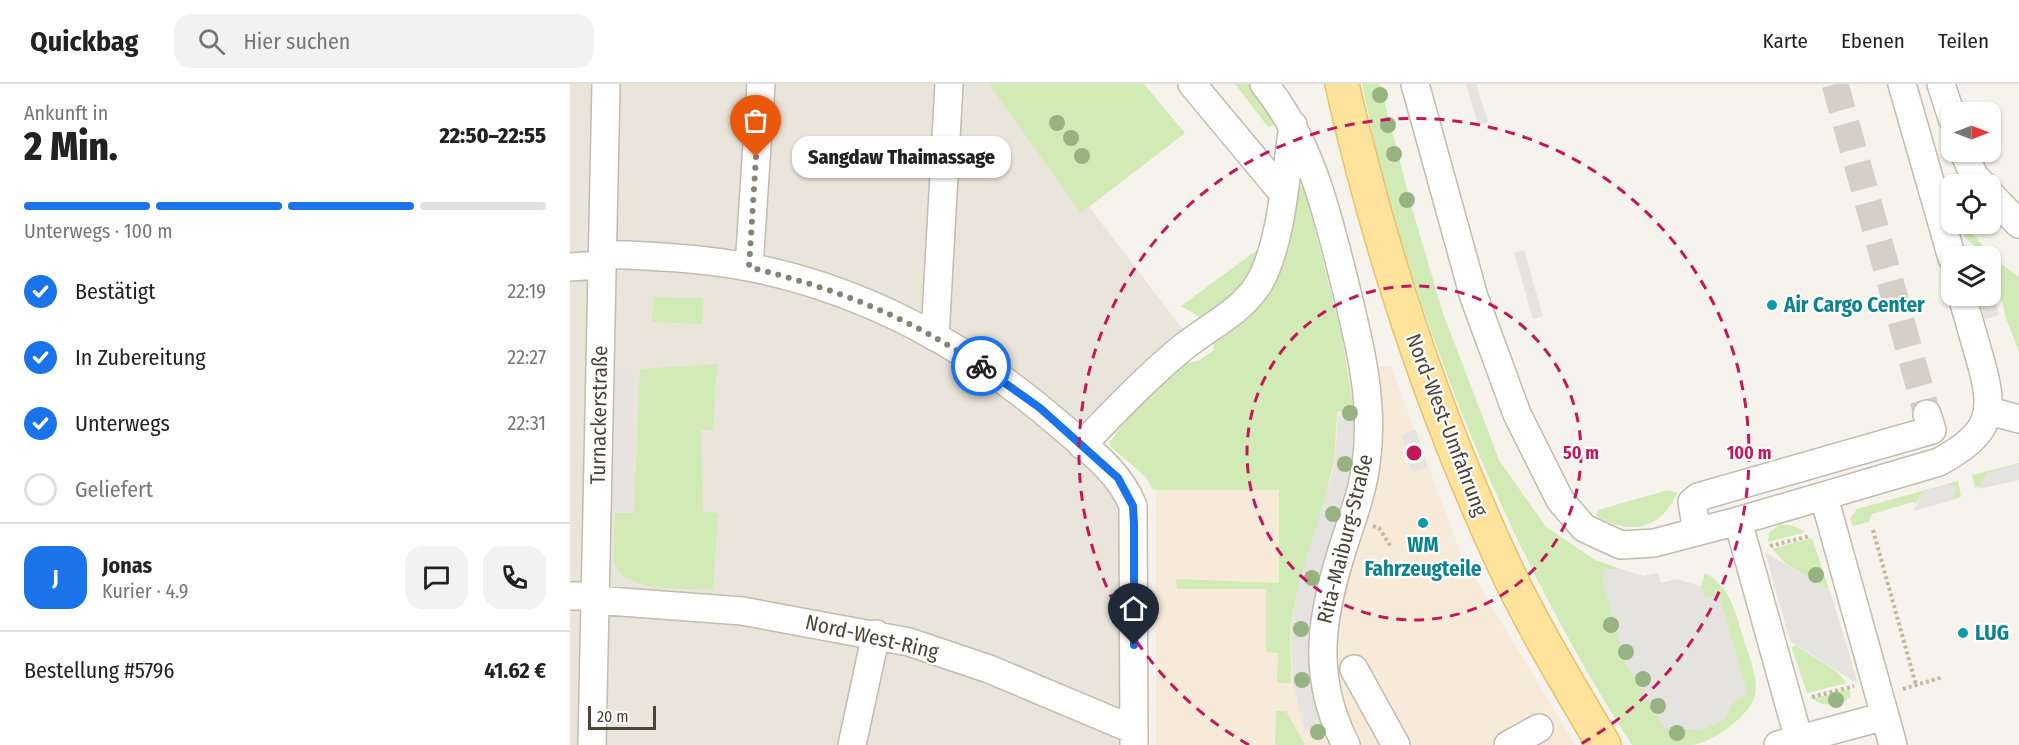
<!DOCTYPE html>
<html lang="de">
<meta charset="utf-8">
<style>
:root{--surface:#fff;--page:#f2f2f2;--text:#222;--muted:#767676;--line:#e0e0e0;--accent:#1a73e8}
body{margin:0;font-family:"Fira Sans Condensed",sans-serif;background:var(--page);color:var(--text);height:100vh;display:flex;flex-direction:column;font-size:22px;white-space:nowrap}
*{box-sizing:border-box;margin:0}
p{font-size:20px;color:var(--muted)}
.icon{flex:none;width:33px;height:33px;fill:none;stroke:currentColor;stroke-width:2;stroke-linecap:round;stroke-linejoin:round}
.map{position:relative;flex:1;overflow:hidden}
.sheet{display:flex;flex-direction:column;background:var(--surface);width:570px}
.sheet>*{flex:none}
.needle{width:39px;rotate:90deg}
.fabs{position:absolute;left:1371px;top:18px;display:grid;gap:12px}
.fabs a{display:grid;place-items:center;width:60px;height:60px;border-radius:12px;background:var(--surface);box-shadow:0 2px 4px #0004;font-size:30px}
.scale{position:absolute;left:18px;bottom:15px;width:68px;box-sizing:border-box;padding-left:6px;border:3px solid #4b4439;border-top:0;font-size:16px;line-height:21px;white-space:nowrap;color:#4b4439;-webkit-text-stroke:4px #fff;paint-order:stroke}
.pin{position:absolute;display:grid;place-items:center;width:51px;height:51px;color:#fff;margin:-62px -26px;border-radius:50% 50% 50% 0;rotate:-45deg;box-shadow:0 0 6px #0007}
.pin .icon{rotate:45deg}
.courier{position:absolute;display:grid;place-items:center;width:60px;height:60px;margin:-30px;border:4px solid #1a73e8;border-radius:50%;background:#fff;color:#222;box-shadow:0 2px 8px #0007}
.bubble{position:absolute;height:42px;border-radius:18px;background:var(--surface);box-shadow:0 2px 4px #0004;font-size:20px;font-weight:800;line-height:42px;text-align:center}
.head em{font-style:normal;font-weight:800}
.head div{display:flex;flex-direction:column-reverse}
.head{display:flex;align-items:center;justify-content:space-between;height:102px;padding:0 24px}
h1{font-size:39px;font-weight:800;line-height:45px}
.bar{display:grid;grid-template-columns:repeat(4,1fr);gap:9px 6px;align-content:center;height:72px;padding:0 24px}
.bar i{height:8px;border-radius:4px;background:var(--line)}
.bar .on{background:var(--accent)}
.bar p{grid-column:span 4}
.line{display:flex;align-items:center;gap:15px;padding:0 24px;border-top:2px solid var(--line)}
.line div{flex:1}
.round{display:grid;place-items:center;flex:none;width:63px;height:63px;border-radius:18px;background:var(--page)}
ol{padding:0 24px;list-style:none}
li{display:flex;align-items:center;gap:18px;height:66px}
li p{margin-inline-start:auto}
li .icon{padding:6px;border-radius:50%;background:var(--accent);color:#fff;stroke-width:4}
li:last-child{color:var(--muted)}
li i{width:33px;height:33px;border:3px solid var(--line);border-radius:50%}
header{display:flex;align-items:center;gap:36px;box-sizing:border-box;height:84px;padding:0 30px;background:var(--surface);border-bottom:2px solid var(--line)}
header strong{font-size:28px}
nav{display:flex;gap:33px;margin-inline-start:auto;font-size:21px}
.search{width:420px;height:54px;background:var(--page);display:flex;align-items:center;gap:15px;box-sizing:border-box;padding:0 21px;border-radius:18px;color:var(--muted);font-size:22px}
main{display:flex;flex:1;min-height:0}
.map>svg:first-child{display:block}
.residential{fill:#eae5da}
.commercial{fill:#f7ead8}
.green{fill:#d2eab5}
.parking{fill:#e5e3e0}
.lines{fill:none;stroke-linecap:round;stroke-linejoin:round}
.minor-tunnel{stroke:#d4d0c8;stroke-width:27;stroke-dasharray:27 14;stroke-linecap:butt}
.minor-casing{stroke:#c2bbae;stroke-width:30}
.major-casing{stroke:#e6c16a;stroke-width:36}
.path{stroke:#c4b79f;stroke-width:4;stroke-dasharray:3 3;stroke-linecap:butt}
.minor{stroke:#fff;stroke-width:27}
.major{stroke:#ffe39c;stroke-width:33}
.tree{fill:#97b381}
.done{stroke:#878178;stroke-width:6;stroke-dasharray:0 10.8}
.route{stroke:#1a73e8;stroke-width:8}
.ring{fill:none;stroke:#c2185b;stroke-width:3;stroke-dasharray:10 8}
.culture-dot{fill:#0f9aa8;stroke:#fff;stroke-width:2}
.labels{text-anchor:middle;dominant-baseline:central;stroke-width:4.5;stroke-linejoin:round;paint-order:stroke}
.culture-label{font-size:21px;font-weight:bold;fill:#0d838f;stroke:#fff;text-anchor:start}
.street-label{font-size:21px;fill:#4b4439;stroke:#fff}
.centre{fill:#c2185b;stroke:#fff;stroke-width:3}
.ring-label{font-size:18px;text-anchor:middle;font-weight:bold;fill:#c2185b;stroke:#fff;stroke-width:4.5;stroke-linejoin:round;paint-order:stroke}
</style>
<header>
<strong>Quickbag</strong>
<div class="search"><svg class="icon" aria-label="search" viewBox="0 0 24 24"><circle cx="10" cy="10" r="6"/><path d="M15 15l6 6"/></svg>Hier suchen</div>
<nav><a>Karte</a><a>Ebenen</a><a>Teilen</a></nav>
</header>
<main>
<section class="sheet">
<div class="head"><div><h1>2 Min.</h1><p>Ankunft in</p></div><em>22:50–22:55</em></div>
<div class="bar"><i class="on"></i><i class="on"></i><i class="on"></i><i></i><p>Unterwegs · 100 m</p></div>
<ol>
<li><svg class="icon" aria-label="check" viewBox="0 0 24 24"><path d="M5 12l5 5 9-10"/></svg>Bestätigt<p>22:19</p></li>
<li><svg class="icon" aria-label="check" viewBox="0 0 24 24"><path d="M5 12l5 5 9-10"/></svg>In Zubereitung<p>22:27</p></li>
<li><svg class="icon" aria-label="check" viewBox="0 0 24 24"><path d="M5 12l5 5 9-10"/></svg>Unterwegs<p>22:31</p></li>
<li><i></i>Geliefert</li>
</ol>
<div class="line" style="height:108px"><b class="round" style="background:var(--accent);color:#fff">J</b><div><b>Jonas</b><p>Kurier · 4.9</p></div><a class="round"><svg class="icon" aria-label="chat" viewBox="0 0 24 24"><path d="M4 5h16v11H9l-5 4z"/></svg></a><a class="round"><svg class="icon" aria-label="phone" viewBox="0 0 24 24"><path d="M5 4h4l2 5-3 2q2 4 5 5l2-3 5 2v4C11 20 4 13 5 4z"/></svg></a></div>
<div class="line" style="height:78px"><div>Bestellung #5796</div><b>41.62 €</b></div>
</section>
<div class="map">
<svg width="1449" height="661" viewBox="0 0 1449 661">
<rect width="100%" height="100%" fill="#f6f3ec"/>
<!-- residential -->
<path class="residential" d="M0 0H425L621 256 513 360 548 394 564 661H0Z"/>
<!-- commercial -->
<path class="commercial" d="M821 282 891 470 1005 661H586V399L633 290Z"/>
<!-- green -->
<path class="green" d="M419 0H574L615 49 511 129Z
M665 0H680L703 37V42L698 43Z
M792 0H810L841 121 873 229 929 376 976 443 1025 476 1051 485H1034L1154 636 1162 619 1177 610 1149 511 1135 515 1131 502 1135 489C1159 502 1165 525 1172 550 1177 568 1189 593 1185 612 1180 632 1141 659 1122 661 1102 661 1081 661 1062 661 956 497 876 311 821 124 809 83 801 41 792 0Z
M734 102 773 256 783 325 767 328 764 377 751 430 730 496 720 542 721 599H707L708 569 696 568V505H607L606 495 709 499V406H583L576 393 541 363 540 358 562 328 607 281 628 277 644 266 643 257 654 243 721 105Z
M1391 140H1395L1421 172 1449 193V268L1437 237 1420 172H1415L1395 153Z
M687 166 695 169 681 198 633 235 611 222Z
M83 213 133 214 132 240 82 238Z
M147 280 143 346H131L133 428 148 429 143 506C118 504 53 509 45 480 41 466 45 444 45 429H64L70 285Z
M1449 379V386L1405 404 1402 391Z
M1388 397 1391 413 1382 416 1386 405 1353 408 1346 420 1343 418 1302 430 1299 438 1283 442 1280 434 1287 425Z
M1098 406 1107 409C1090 447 1060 451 1026 432L1028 426Z
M1209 441H1221L1236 448 1198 458 1199 449Z
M1242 454 1259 506 1216 480 1202 465Z
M1225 561 1266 587 1277 599 1237 609 1222 564Z
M1280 605V613L1270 621 1253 620 1242 615Z
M706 627H716L735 661H705Z"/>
<!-- parking -->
<path class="parking" d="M896 0H906L918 38 908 41Z
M954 166 973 232 963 235 944 169Z
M1421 199 1429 231 1415 235 1409 212H1420Z
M44 286H64L61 426H42Z
M768 332 784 333 781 383 738 546 740 593 752 642 735 647 723 597 721 543 730 496 765 382Z
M846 346 858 383 843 388 831 351Z
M1449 380V396L1408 405 1418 388Z
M1379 400 1387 404 1382 416 1344 427 1353 407Z
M1195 468 1260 507 1288 600 1220 557Z
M1034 485H1051L1074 492 1088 489 1091 499 1107 495 1131 502 1135 514 1149 511 1177 610 1162 619 1154 636 1132 646 1094 644 1056 580 1033 500Z"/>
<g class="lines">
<!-- minor-tunnel -->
<path class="minor-tunnel" d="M1265 0 1357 330"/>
<defs>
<path id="minor" d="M622 0 712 108
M694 0C740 56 757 128 774 196 789 257 805 317 796 380 793 405 784 430 776 454 752 528 739 589 776 661
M845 0 904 213 947 330 990 416 1014 444 1051 461 1084 459 1168 437
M1332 0 1382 174
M1371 0 1382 34
M1394 68 1404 92 1412 100
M1420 110 1449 140
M33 170C81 172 130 174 178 183 294 205 402 264 491 342 518 365 550 388 563 422L564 661
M0 183 32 181
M179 183 191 0
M365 253 379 0
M1419 327 1449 335
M512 361C544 328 576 294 611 265 636 244 670 229 688 201 712 162 716 87 723 41
M1127 448 1122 418 1128 413 1362 346 1357 330
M0 512 26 511
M25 516 172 527 339 558 419 585 564 646
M784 585 826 661
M1315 632 1323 661
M1229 656 1168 437 1369 378C1421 349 1426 330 1410 275 1404 254 1398 233 1392 212
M22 661 36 0
M282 661 306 550
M938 661 969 644
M1208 661 1315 632 1254 413"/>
<path id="major" d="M772 0C809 163 861 322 931 474 960 538 998 600 1034 661"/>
</defs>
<!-- minor casing -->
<use href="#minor" class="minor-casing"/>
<!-- major casing -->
<use href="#major" class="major-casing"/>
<!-- path -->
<path class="path" d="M803 442 809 444 821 463
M1303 446 1346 601
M1200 462 1240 452
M1333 605 1373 593
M1242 613 1284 602"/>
<!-- minor -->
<use href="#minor" class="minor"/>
<!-- major -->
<use href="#major" class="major"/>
</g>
<!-- trees -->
<g class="tree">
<circle cx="810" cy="11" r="8"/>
<circle cx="487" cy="39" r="8"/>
<circle cx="818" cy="41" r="8"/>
<circle cx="501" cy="54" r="8"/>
<circle cx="824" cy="70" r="8"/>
<circle cx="512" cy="72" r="8"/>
<circle cx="837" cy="116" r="8"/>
<circle cx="780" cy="329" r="8"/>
<circle cx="775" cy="380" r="8"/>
<circle cx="763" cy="430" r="8"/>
<circle cx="1246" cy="491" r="8"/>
<circle cx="742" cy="494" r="8"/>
<circle cx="1041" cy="541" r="8"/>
<circle cx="731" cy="545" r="8"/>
<circle cx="1056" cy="568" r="8"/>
<circle cx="1073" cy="595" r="8"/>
<circle cx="732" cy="596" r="8"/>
<circle cx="1266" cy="616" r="8"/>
<circle cx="1088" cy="622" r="8"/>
<circle cx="748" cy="648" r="8"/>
<circle cx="1107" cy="649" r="8"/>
</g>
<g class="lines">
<!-- done -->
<path class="done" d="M186 73 179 183C267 205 335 231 411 282"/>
<!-- route -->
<path class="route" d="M411 282 470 324 548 394 563 422 564 440V561"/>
</g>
<!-- distance rings -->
<g class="ring">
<circle cx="844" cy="369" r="167"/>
<path d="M679 661A335 335 0 1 1 1009 661"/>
</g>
<!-- markers -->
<g class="culture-dot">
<circle cx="1202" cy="221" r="6"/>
<circle cx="853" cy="439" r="6"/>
<circle cx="1393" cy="549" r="6"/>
</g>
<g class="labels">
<!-- culture labels -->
<g class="culture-label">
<text x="1214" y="221">Air Cargo Center</text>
<text x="853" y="461" text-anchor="middle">WM<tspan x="853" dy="24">Fahrzeugteile</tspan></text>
<text x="1405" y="549">LUG</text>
</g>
<!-- street labels -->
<g class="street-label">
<text transform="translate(29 331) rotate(-89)">Turnackerstraße</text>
<text transform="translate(877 341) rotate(69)">Nord-West-Umfahrung</text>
<text transform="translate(775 455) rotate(-76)">Rita-Maiburg-Straße</text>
<text transform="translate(302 553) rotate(13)">Nord-West-Ring</text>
</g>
</g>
<circle cx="844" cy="369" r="9" class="centre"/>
<g class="ring-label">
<text x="1011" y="375">50 m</text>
<text x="1179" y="375">100 m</text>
</g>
</svg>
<div class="fabs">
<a><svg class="needle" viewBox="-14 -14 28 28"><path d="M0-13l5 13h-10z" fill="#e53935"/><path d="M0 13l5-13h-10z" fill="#767676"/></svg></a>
<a><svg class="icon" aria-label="locate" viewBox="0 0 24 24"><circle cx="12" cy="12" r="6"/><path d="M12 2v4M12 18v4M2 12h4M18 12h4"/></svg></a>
<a><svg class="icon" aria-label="layers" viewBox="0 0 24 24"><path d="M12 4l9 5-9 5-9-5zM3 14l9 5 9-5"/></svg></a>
</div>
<div class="scale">20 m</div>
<div class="pin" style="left:186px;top:73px;background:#ea580c"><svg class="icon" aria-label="bag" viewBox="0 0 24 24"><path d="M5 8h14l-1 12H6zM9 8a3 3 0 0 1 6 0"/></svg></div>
<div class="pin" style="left:564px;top:561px;background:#1f2937"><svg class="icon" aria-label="home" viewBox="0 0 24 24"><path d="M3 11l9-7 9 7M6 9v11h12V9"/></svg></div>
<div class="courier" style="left:411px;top:282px"><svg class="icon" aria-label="bike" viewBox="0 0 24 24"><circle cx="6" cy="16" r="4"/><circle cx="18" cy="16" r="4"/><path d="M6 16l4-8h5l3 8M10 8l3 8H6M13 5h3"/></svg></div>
<div class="bubble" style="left:222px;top:52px;width:219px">Sangdaw Thaimassage</div>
</div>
</main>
